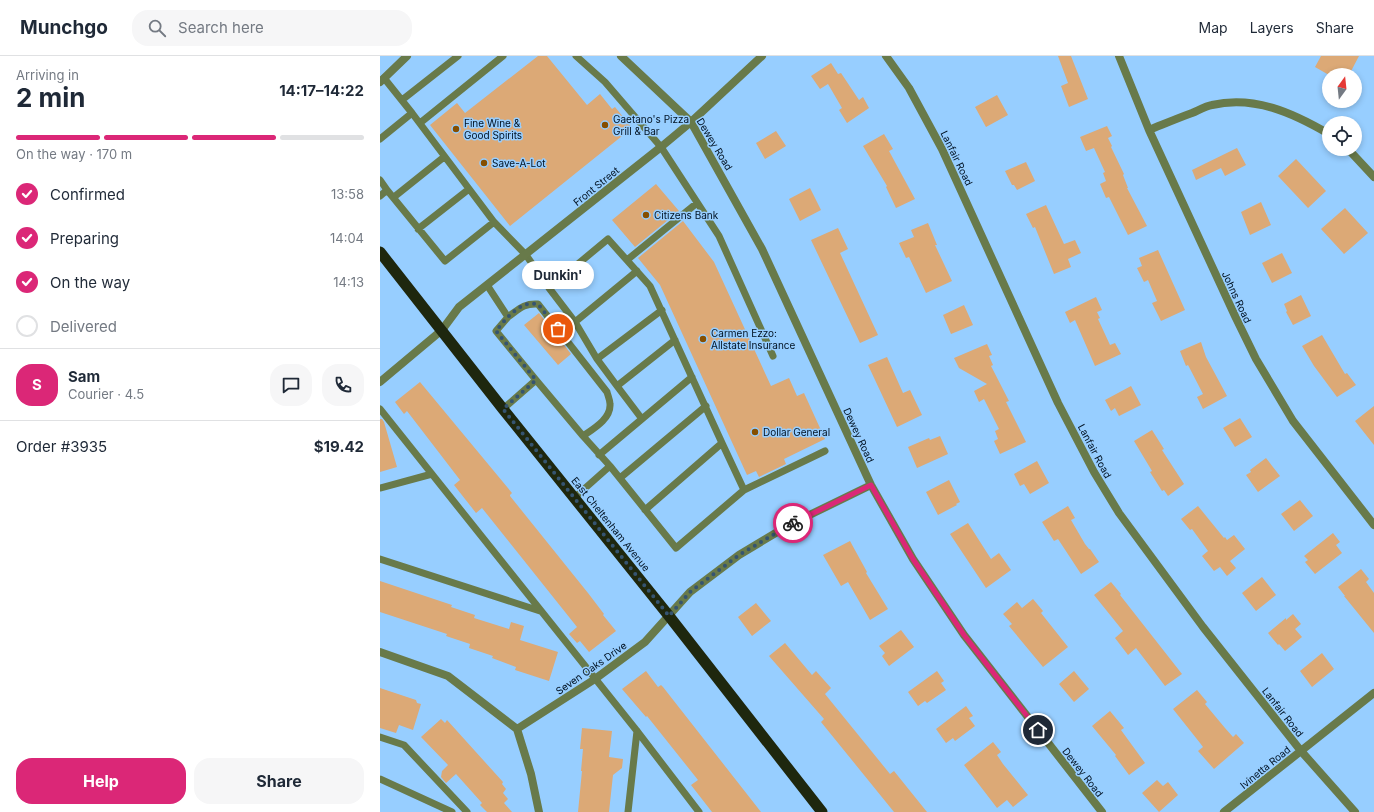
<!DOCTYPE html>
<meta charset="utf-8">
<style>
:root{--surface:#fff;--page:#f6f6f7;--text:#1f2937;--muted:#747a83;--line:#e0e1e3;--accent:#db2777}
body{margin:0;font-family:Inter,sans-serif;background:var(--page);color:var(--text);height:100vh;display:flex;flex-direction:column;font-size:15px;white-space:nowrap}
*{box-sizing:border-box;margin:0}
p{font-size:13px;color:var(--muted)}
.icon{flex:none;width:22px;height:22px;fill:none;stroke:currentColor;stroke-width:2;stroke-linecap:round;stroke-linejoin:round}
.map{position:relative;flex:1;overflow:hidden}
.sheet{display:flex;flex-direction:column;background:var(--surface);width:380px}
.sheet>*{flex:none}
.needle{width:26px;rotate:15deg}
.controls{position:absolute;left:942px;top:12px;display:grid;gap:8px}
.controls a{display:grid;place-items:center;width:40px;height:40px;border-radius:50%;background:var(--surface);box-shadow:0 2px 6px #0003;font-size:20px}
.pin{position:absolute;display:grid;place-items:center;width:34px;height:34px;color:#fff;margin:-17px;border:2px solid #fff;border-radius:50%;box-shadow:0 1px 4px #0007}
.courier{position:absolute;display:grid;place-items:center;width:40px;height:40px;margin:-20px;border:3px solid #db2777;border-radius:50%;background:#fff;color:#222;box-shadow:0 1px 5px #0007}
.bubble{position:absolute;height:28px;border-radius:14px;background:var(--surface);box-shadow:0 2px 6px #0003;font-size:13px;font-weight:700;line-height:28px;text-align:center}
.overview em{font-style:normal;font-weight:700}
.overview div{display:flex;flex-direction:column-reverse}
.overview{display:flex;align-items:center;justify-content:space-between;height:68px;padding:0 16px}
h1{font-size:26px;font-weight:700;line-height:30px}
.bar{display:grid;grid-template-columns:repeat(4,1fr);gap:6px 4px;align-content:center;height:48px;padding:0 16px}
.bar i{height:5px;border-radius:3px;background:var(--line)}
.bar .on{background:var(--accent)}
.bar p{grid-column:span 4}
.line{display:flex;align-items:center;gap:10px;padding:0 16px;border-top:1px solid var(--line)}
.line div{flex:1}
.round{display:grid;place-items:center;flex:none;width:42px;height:42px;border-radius:16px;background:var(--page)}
ol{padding:0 16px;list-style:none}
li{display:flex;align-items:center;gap:12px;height:44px}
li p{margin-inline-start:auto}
li .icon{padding:4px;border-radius:50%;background:var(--accent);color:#fff;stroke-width:4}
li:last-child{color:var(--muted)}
li i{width:22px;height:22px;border:2px solid var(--line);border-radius:50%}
.primary-button{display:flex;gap:8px;margin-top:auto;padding:8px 16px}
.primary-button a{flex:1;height:46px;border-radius:16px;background:var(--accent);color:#fff;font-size:16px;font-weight:700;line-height:46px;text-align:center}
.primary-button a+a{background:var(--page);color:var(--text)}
header{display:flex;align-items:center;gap:24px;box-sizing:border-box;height:56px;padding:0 20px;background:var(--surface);border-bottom:1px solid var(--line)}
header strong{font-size:19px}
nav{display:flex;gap:22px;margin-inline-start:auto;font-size:14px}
.search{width:280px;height:36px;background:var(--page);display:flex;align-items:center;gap:10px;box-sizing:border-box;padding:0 14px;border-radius:16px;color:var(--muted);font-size:15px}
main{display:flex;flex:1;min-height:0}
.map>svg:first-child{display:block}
.building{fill:#dca976}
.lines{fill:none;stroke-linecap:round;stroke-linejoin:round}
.service{stroke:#687a4a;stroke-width:7}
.minor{stroke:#687a4a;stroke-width:8}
.tertiary{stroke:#687a4a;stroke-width:8}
.trunk{stroke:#1e270e;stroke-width:11}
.done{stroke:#355470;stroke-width:4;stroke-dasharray:0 7.2}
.route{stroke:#db2777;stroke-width:5}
.poi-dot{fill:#854e00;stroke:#97ceff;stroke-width:1.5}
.labels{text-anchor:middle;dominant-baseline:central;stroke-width:3;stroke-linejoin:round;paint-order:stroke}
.poi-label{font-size:10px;fill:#001223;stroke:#97ceff;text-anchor:start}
.street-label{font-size:10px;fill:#001223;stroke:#97ceff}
</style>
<header>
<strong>Munchgo</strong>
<div class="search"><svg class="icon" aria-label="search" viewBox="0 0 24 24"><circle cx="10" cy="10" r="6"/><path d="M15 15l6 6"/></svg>Search here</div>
<nav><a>Map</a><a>Layers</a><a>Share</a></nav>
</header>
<main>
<section class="sheet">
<div class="overview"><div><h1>2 min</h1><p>Arriving in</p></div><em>14:17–14:22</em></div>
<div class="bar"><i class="on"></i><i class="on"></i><i class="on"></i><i></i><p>On the way · 170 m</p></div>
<ol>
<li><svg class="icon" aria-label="check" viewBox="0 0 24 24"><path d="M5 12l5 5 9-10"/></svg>Confirmed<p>13:58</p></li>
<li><svg class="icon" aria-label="check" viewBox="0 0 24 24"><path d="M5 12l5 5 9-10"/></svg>Preparing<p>14:04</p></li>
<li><svg class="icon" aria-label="check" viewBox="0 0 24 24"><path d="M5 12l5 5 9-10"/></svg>On the way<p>14:13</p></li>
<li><i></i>Delivered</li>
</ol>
<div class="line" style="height:72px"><b class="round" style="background:var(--accent);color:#fff">S</b><div><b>Sam</b><p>Courier · 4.5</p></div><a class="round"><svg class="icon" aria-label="chat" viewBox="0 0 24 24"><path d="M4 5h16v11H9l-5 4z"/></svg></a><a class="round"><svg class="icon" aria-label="phone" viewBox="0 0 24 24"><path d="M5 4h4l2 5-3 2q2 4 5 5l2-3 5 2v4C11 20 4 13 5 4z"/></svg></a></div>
<div class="line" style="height:52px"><div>Order #3935</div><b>$19.42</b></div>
<div class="primary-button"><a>Help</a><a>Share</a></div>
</section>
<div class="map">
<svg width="994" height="756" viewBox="0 0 994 756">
<rect width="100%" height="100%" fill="#97ceff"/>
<!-- building -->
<path class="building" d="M158 0H167L207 49 220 38 232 53 235 51 252 72 130 170 50 69 77 47 85 57Z
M678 0H691L708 43 689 51 681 30 688 27Z
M941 0H979L969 19H949L935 11Z
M451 7 458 18 461 17 479 44 483 41 489 52 467 67 459 54 462 52 448 28 440 33 431 20Z
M617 39 628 59 606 71 595 51Z
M727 70 732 80 728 82 732 90 731 91 744 118 743 119 748 132H747L767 170 748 179 729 141 726 142 720 128 726 125 723 117 725 116 714 92 706 95 700 81Z
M396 75 406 90 385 103 376 87Z
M504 78 513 93 509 95 535 143 516 152 506 131 507 130 483 90Z
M857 92 866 109 845 120 841 112 816 124 812 114Z
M916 103 946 135 928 152 898 120Z
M646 106 655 125 637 134 634 129H632L625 115Z
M276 128 299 155 255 191 232 164Z
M430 132 441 154 420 165 409 143Z
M881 146 891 169 870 179 861 156Z
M666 149 684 188 695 184 701 197 688 203 691 211 674 218 655 171 653 172 646 158Z
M965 152 988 177 964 198 941 173Z
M303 165 334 206 391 330 409 322 417 340 424 337 445 383 404 403 406 408 379 421 376 415 367 419 280 229 258 202Z
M548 167 557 189H555L572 225 546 237 529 201 526 202 519 187 534 181 531 174Z
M458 172 468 193 460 197 498 279 480 287 431 184Z
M778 194 805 254 781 265 772 247 777 245 768 224 764 226 757 212 762 210 759 202Z
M902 197 912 217 892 227 882 207Z
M921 239 931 260 913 269 906 256 907 255 904 248Z
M716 241 722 254 717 256 720 262 718 263 730 289 735 287 741 298 715 310 695 264 690 267 685 256Z
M584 249 593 269 571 278 563 259Z
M159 257 191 298 178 309 144 269Z
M942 279 965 318 967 317 976 329 957 341 934 310 922 290Z
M821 286 826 301 847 340 823 353 817 341 823 338 808 309 806 310 800 295Z
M607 288 612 299 609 300 613 309 611 310 629 345 626 346 646 386 620 398 614 385 618 383 615 375 619 373 604 343 599 346 594 335 607 328 579 312 574 302Z
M507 301 523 337 530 334 542 359 517 371 488 309Z
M40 326 132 437 130 439V440L208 537 224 558 223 559 236 575 209 596 200 585 197 587 189 578 197 571 102 452 96 457 74 429 80 424 27 355 24 358 15 346Z
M751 330 761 349 739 360 735 352 731 355 725 344Z
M994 350V389L975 365Z
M860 362 872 381 855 391 843 372Z
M0 363H2L4 366 17 411 0 416Z
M772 374 784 393 782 394 804 428 788 440 784 434 782 435 770 416 772 415 754 385Z
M560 380 568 398 537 412 528 391 549 382 550 384Z
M886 402 900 420 878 436 866 419 871 416 870 414Z
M657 405 669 427 650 438 644 428 640 430 634 418Z
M569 424 580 446 576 448 577 449 558 459 546 436Z
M920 444 933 460 914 475 901 458Z
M688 450 695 462 691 464 705 488 709 493H710L719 506 701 518 678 483 674 485 662 466Z
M818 450 844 482 845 481 847 484 854 479 865 493 850 505 856 512 847 520 840 511 834 515 822 500 828 495 812 473 810 474 801 463Z
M588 467 611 503 619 497 631 514 606 532 570 478Z
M953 477 960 486 956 489 962 497 935 518 925 506 928 504 924 500Z
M470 485 487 516 486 517 508 553 490 564 468 526 461 530 443 499Z
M981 513 989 523 986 526 994 537V577L964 540H965L958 531Z
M882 521 896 539 876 555 862 537Z
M0 525 72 549 71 551 95 559 94 562 129 573 131 566 144 570 140 584 178 596 169 625 135 614 136 611 112 602 113 600 89 592 90 588 66 580 67 578 0 556Z
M731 526 741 538 740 539 802 618 785 630 756 592 748 599 735 582 743 575 714 539Z
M653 543 663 555 661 557 688 591 663 611 629 570 632 568 623 558 637 546 642 552Z
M376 547 391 565 372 580 358 561Z
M913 558 921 568 915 573 922 581 905 595 899 588 898 589 888 577 906 562V564Z
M521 574 534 591 509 610 502 600 505 597 499 590Z
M405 587 432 619 436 615 451 632 445 638 510 718 514 715 547 756H514L441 666 444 663 389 600Z
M942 597 954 613 932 631 920 615Z
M266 615 278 631 281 629 283 631 381 756H332L311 729 318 724 267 660 266 661 242 633Z
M557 615 564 625 561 627 566 634 547 647 545 645 538 650 528 636Z
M694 615 709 633 694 646 679 628Z
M0 632 36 644 37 647 41 648 33 674 19 669 16 677 0 672Z
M817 634 827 646 825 648 845 672 853 681 856 678 864 687 834 713 818 695 823 691 820 687 793 653Z
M586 650 593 660 589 662 595 670 575 685 573 682 566 687 556 673Z
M730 655 744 672 741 674 765 707 749 719 735 700 736 699 712 670Z
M61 663 65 667 67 664 123 726 122 728 126 733 123 737 128 743 124 747 132 756H107L100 749 102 747 76 718 66 727 61 721 62 715 68 709 41 681Z
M202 672 232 675 229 701 243 703 242 712 233 719 229 756H198L202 715H201L203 693H200Z
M613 686 621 696 617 699 623 708 648 739 633 751 627 744 617 752 584 709Z
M777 724 783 730 788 726 798 739 779 756 762 737Z"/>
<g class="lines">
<!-- service -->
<path class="service" d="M196 0 225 26 281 91 339 180 393 300
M22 44 78 0
M32 57 114 166 146 199 169 232 228 183 270 230 342 387
M40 67 123 0
M0 83 32 57 4 22
M0 124 7 134 0 140
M7 134 65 205 114 166
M14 141 64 101
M38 173 89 133
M247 204 317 147
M107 229 128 261 116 275 156 324 123 353
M169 232 195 266 217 303 237 330 295 284
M128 261C139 253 144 247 158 248L227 336C228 340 230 344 230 348 231 363 213 373 203 380
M195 266 257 215
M217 303 282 254
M156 324 203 380 230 410
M237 330 262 363
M0 353 257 675 319 756
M219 399 312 321
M240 422 326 350
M0 432 52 418
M194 442 230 410 296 492 364 434 445 395
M265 454 342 387 364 434
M0 503 160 555
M0 681 24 689 87 756
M0 723 72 756
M248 756 257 675"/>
<!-- minor -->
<path class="minor" d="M241 0 311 66 382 193 491 429 533 503 584 579 722 756
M506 0 529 32 562 93 678 347 714 416 739 457 823 571 921 695 975 756
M739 0 769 74 855 260 876 303 913 365 994 469
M0 26 27 0
M769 74C784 68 798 62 812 57 819 54 826 50 832 49 874 39 913 57 949 78
M968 93 994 121
M0 326 62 274
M0 596 68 620 137 673
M137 673 215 623 265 586 310 536 359 499 409 469 491 429
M137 673 151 718 159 756
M844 756 994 637"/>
<!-- tertiary -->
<path class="tertiary" d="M62 274 79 251 281 91 311 66 382 0"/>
<!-- trunk -->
<path class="trunk" d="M0 196 123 353 289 560 442 756"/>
</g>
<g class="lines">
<!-- done -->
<path class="done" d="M178 273 158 248C155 248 151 247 148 248 135 251 124 265 116 275L156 324 123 353 289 560 310 536 359 499 413 467"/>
<!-- route -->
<path class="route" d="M413 467 491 429 533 503 584 579 658 674"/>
</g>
<!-- markers -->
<g class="poi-dot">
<circle cx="225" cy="69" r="4"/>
<circle cx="76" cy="73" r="4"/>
<circle cx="104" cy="107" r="4"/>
<circle cx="266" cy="159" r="4"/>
<circle cx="323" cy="283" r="4"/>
<circle cx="375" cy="376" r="4"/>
</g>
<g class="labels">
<!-- poi labels -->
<g class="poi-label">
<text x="233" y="63">Gaetano's Pizza<tspan x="233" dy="12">Grill &amp; Bar</tspan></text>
<text x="84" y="67">Fine Wine &amp;<tspan x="84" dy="12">Good Spirits</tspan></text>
<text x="112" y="107">Save-A-Lot</text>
<text x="274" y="159">Citizens Bank</text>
<text x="331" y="277">Carmen Ezzo:<tspan x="331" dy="12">Allstate Insurance</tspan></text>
<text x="383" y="376">Dollar General</text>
</g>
<!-- street labels -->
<g class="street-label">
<text transform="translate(335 88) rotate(59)">Dewey Road</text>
<text transform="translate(577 102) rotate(64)">Lanfair Road</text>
<text transform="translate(216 130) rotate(-39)">Front Street</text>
<text transform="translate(857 241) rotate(65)">Johns Road</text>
<text transform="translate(479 379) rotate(65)">Dewey Road</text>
<text transform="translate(715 395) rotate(62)">Lanfair Road</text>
<text transform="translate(231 468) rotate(51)">East Cheltenham Avenue</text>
<text transform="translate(211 612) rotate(-35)">Seven Oaks Drive</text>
<text transform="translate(903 656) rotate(52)">Lanfair Road</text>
<text transform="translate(885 711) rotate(-39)">Ivinetta Road</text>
<text transform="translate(703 716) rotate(52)">Dewey Road</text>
</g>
</g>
</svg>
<div class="controls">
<a><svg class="needle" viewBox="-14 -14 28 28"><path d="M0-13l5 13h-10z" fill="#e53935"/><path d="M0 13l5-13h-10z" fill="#747a83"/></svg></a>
<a><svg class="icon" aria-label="locate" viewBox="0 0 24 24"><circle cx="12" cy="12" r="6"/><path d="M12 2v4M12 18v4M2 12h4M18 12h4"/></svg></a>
</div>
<div class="pin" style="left:178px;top:273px;background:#ea580c"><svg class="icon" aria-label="bag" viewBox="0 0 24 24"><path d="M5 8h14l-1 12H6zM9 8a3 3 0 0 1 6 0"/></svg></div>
<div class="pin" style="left:658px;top:674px;background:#1f2937"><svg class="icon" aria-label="home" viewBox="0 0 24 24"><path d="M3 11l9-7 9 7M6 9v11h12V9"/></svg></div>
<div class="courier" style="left:413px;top:467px"><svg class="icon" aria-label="bike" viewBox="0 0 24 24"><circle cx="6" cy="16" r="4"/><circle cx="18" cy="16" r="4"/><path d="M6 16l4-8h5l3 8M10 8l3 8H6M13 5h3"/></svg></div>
<div class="bubble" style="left:142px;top:205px;width:72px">Dunkin'</div>
</div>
</main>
